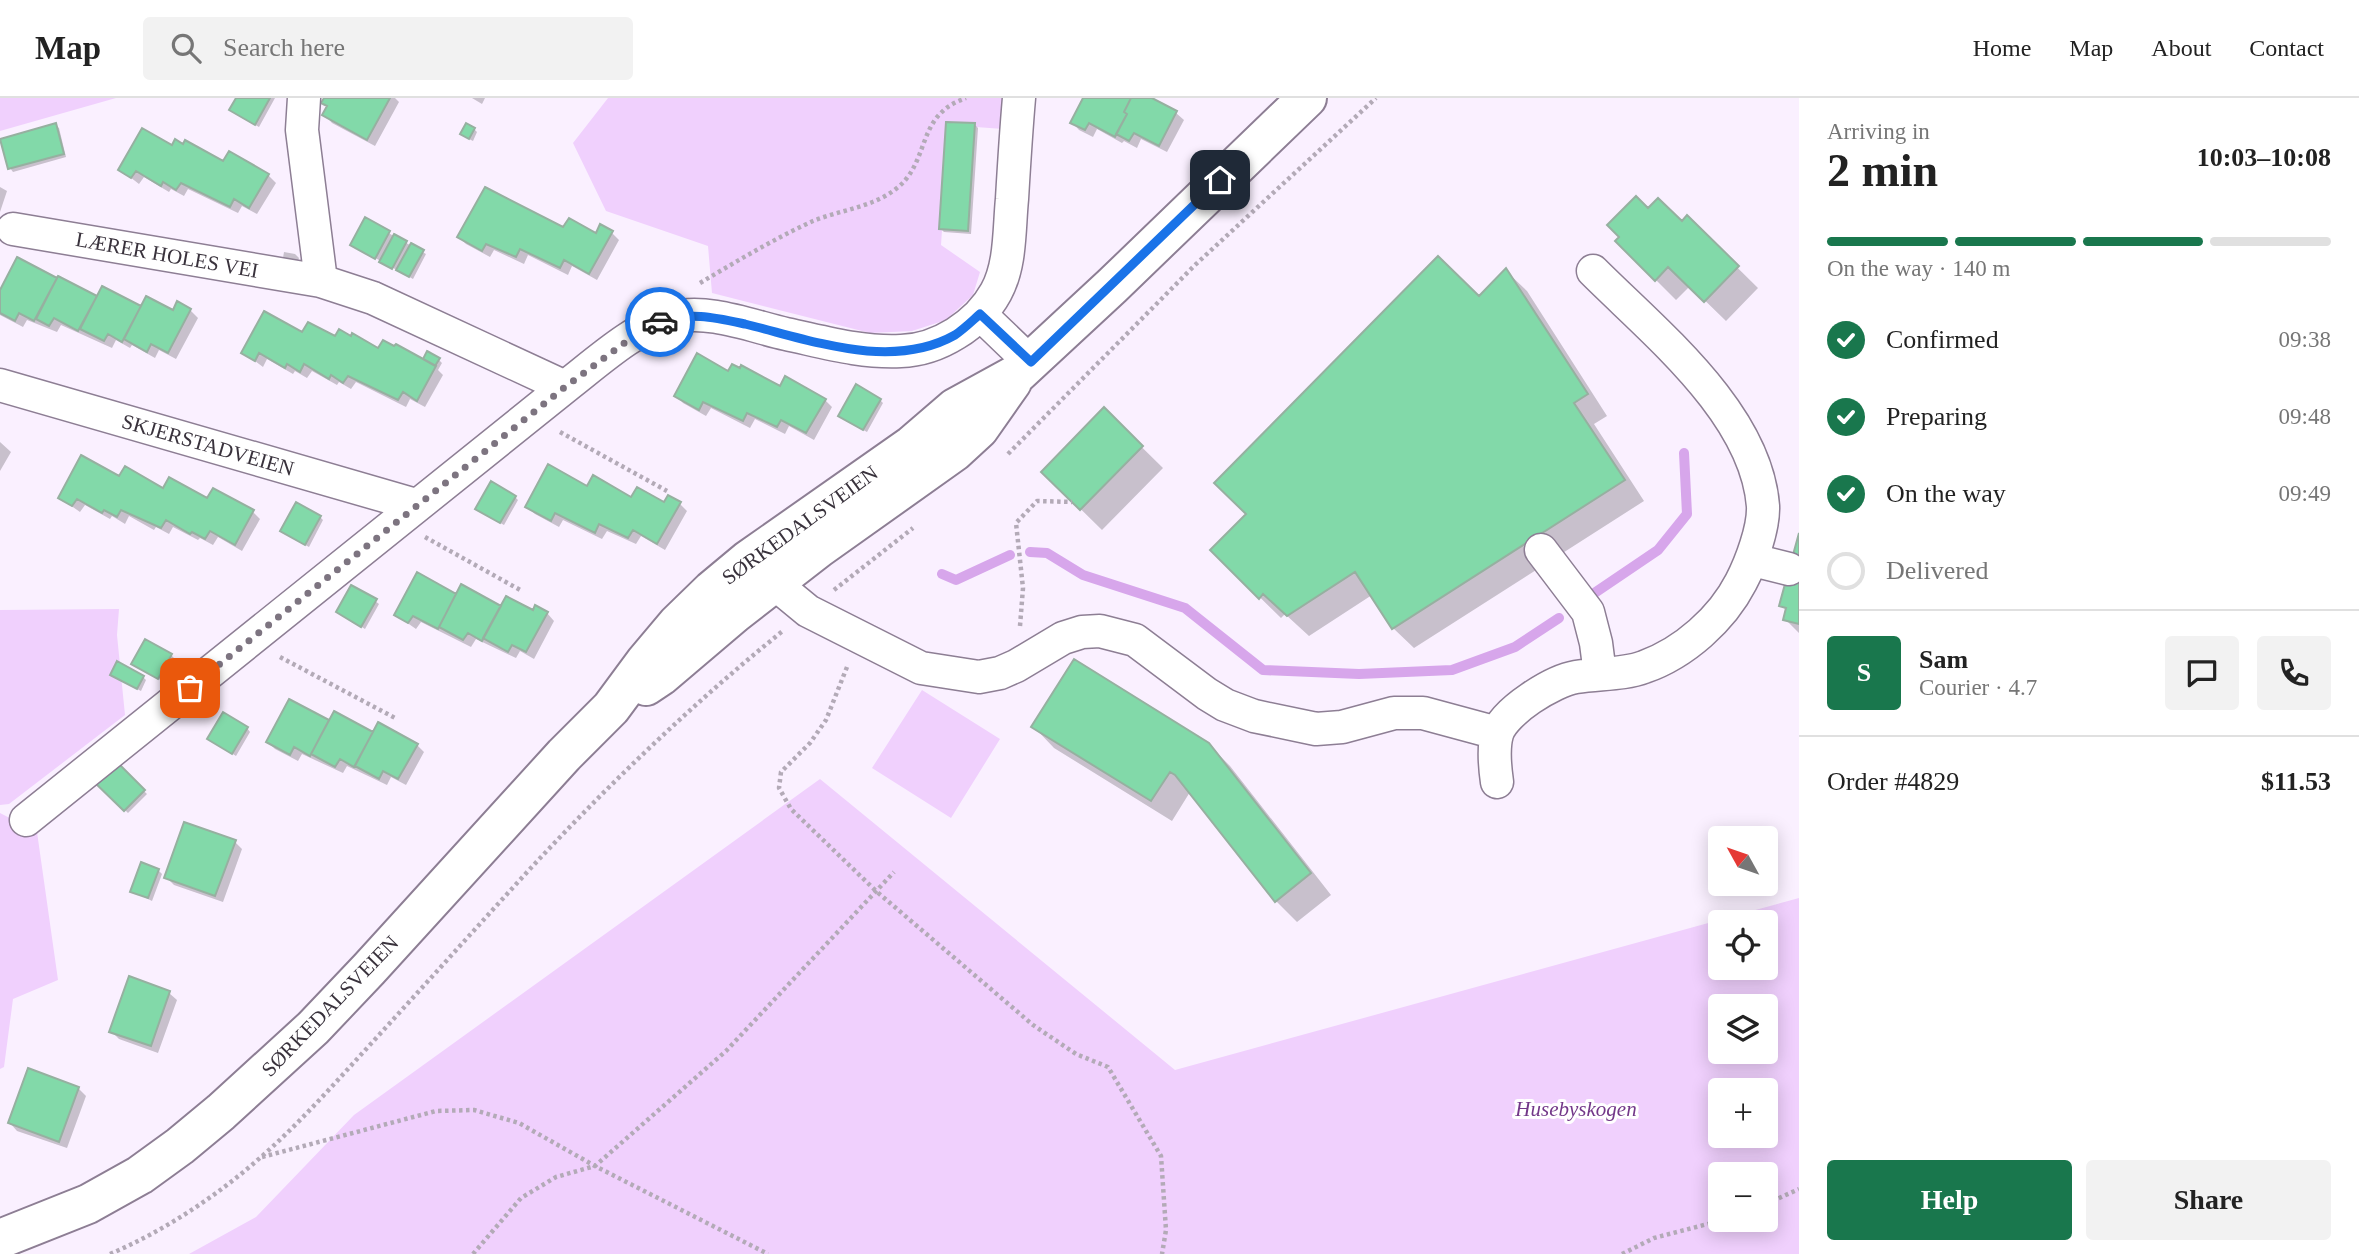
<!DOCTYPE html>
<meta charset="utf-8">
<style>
:root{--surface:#fff;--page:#f2f2f2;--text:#222;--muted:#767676;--line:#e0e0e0;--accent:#19774d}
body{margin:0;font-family:"Times New Roman",serif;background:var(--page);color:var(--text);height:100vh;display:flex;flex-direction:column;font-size:26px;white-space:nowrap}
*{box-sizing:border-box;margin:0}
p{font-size:23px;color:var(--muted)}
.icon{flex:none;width:38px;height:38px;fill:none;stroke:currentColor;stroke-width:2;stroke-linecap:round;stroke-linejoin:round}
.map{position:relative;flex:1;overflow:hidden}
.panel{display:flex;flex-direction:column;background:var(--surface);width:560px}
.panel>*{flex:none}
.needle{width:46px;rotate:310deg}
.tools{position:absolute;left:1708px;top:728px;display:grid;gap:14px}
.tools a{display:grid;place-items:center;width:70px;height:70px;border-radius:7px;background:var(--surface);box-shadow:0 4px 18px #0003;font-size:35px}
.pin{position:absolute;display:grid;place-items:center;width:60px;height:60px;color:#fff;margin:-30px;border-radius:14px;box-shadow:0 4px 10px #0006}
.courier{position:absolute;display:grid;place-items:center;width:70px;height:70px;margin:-35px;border:5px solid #1a73e8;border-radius:50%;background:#fff;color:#222;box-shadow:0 2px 9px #0007}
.overview em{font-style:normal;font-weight:600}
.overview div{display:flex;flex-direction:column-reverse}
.overview{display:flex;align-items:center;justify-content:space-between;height:119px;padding:0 28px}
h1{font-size:46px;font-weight:600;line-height:52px}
.bar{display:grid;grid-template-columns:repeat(4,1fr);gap:10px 7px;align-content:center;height:84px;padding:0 28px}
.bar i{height:9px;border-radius:5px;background:var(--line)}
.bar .on{background:var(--accent)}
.bar p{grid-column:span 4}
.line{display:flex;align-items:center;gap:18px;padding:0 28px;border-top:2px solid var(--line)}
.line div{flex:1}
.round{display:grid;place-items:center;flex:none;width:74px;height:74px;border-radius:7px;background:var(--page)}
ol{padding:0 28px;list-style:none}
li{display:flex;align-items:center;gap:21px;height:77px}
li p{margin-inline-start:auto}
li .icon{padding:7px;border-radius:50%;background:var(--accent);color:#fff;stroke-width:4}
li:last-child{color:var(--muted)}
li i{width:38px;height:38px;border:4px solid var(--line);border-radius:50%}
.cta{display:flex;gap:14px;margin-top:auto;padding:14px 28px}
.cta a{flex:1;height:80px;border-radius:7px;background:var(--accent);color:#fff;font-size:28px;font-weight:600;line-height:80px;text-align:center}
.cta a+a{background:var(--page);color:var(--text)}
header{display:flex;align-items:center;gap:42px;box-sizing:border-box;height:98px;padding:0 35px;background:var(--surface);border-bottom:2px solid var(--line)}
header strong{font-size:33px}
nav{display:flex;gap:38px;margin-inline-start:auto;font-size:24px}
.search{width:490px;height:63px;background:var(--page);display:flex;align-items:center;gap:18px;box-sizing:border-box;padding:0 24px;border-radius:7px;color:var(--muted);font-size:26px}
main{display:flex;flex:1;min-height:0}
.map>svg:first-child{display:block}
.green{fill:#f0d0fd;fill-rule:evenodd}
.shadow{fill:#0003}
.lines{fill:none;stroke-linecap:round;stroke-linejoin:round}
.stream{stroke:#d7a6eb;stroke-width:10}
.building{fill:#82d9a9;stroke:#96b0a0;stroke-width:2}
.minor-casing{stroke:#8d7e94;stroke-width:35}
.major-casing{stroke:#8d7e94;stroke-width:42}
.path{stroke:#b3aab7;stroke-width:4.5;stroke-dasharray:3.5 3.5;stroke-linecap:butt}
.minor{stroke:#fff;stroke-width:32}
.major{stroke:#fff;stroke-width:38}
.done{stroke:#7d7480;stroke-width:7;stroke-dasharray:0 12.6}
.route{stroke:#1a73e8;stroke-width:9}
.labels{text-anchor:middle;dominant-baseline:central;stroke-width:6;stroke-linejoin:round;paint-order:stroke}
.street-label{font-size:21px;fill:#39323c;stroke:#fff}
.park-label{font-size:21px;font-style:italic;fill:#733889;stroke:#fff}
</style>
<header>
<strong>Map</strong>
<div class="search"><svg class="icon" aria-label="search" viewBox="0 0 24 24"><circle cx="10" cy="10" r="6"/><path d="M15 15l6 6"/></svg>Search here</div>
<nav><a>Home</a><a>Map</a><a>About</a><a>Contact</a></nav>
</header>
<main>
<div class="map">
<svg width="1799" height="1156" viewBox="0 0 1799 1156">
<rect width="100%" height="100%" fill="#faf0ff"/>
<!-- green -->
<path class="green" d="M0 0H116L0 33Z
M608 0H1006L1003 31 949 27 941 147 980 174 973 197 946 222 912 233 870 235 712 195 708 148 606 113 573 45Z
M119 511 117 537 125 617 9 706 0 707V512Z
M922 592 1000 641 951 720 872 670Z
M820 681 1175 972 1799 800V1156H189L256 1119 354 1017ZM1720 824H1766V870H1720ZM1720 908H1766V954H1720ZM1720 992H1766V1038H1720ZM1720 1076H1766V1122H1720Z
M0 715 37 734 58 882 13 901 4 969 0 971Z"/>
<!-- shadow -->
<path class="shadow" d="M238 0H275L259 29 234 15Z
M326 0H395L399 4 375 48 332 25 325 17 328 10 323 5Z
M472 0H485L482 6Z
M1084 0H1145L1176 15 1184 22 1167 54 1141 41 1137 50 1124 43 1122 45 1097 31 1093 39 1079 32 1072 24Z
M55 27 59 30 66 59 13 74 10 70Z
M975 27 978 30 971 136 944 134 941 131Z
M474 31 477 34 473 43 465 39Z
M172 50 268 77 276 85 257 116 242 108 238 115 188 91 184 98 171 91 169 94 144 79 139 86 121 72Z
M0 89 7 93 0 114Z
M1648 113 1682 125 1687 120 1758 190 1726 223 1690 188 1676 202 1617 143Z
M365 122 426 156 413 181 352 147Z
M564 132 597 137 612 135 619 142 597 182 572 168 568 177 528 157 524 166 494 152 490 159 466 146 459 139Z
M284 154 295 156 299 160 297 166 286 163 283 160Z
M18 162 97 200 142 211 174 214 190 212 198 220 176 261 159 252 155 260 132 247 130 250 116 242 112 250 61 227 57 234 27 222 23 229 0 217V196Z
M1506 173 1527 193 1607 318 1594 326 1644 403 1414 550 1393 530 1372 497 1309 538 1285 516 1281 520 1212 452Z
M303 236 336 241 424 263 439 262 442 265 438 272 443 277 425 309 410 301 406 309 356 284 351 291 339 284 337 287 312 273 307 280 295 273 293 276 267 261 263 269 243 254Z
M729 275 825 302 832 309 814 342 789 328 785 336 755 321 750 330 711 310 706 318 683 305 676 297Z
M880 302 883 305 867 334 843 321Z
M1104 312 1163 370 1102 432 1043 374Z
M0 344 11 354 0 373Z
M120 381 253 414 260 421 242 453 218 439 213 447 200 440 198 442 173 429 169 436 156 429 154 432 129 418 125 426 112 418 110 421 85 407 80 414 60 400Z
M588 390 632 401 665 407 680 406 687 413 665 452 641 438 636 446 607 433 602 441 563 422 559 429 535 416 527 409Z
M515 399 518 402 504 427 480 414Z
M320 419 323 422 309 449 285 436Z
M1799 442V535L1785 521 1787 513 1781 507Z
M457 498 502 510 547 515 554 523 534 561 520 553 516 560 476 541 471 549 421 524 416 531 396 517Z
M375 503 379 506 365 531 338 514Z
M171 557 174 560 162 583 133 566Z
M143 579 146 582 141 593 115 580Z
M290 603 330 625 417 647 424 654 406 687 391 679 387 687 347 668 343 675 302 656 298 663 275 651 268 644Z
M1034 629 1208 646 1230 668 1331 797 1297 824 1276 803 1190 694 1172 723 1054 650Z
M247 630 250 634 236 658 209 641Z
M112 662 147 696 128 715 93 681Z
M235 744 242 751 223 804 174 787 166 779Z
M158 772 162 776 152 803 132 793Z
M169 895 177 902 158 955 119 941 111 933Z
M78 990 86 998 67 1050 17 1033 10 1025Z"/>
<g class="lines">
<!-- stream -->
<path class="stream" d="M1030 454 1047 455 1083 477 1185 510 1263 572 1359 576 1452 572 1515 549 1559 520
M942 476 956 482 1010 457
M1593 496 1658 452 1687 416 1684 355"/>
</g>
<!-- building -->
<path class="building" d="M236 0H270L255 27 229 12Z
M324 0H390L367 42 322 17 327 8 321 5Z
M1083 0H1131L1124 14 1127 16 1115 39 1089 25 1085 32 1070 25Z
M1131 0H1152L1177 13 1159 48 1134 35 1129 43 1116 36 1127 16 1124 14Z
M946 24 975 25 968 133 939 131Z
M56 25 64 56 8 71 0 41Z
M466 25 475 30 469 41 460 36Z
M142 30 172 47 175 41 183 46 185 42 223 63 229 53 269 76 249 110 234 101 230 109 181 85 176 92 163 84 161 88 136 73 131 80 118 72Z
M485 89 563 129 569 120 596 135 600 126 613 133 589 176 564 162 560 170 520 151 516 159 486 146 482 153 457 139Z
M1636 98 1648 110 1658 100 1682 123 1687 117 1739 168 1704 204 1668 169 1655 183 1615 143 1619 139 1607 127Z
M365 119 390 133 375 161 350 147Z
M394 136 407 143 392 171 379 164Z
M411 145 424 152 409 179 396 172Z
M1438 158 1479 198 1506 170 1588 296 1574 305 1625 382 1392 531 1355 474 1287 518 1263 496 1259 501 1210 452 1246 416 1214 385Z
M17 159 57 180 34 223 19 215 15 223 0 215V192Z
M58 178 97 198 78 233 54 220 49 228 36 221Z
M102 188 141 208 122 244 108 236 104 243 80 231Z
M146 198 173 212 177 203 191 211 168 255 151 246 147 254 124 241Z
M264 213 302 234 308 224 335 238 339 231 351 238 352 235 378 250 383 242 394 248 396 246 436 268 417 303 403 294 398 302 348 278 343 285 331 277 329 281 304 266 300 274 287 266 285 270 259 255 255 263 241 255Z
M427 253 440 260 435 268 423 261Z
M697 255 728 273 732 266 740 270 741 267 780 288 785 278 826 301 806 335 781 322 777 329 747 315 743 323 703 304 699 312 674 298Z
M856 286 881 301 863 332 838 318Z
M1104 309 1143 348 1080 412 1041 374Z
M81 357 119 378 125 368 163 390 169 379 207 400 213 390 254 412 235 447 210 433 205 441 192 434 190 436 166 422 161 430 121 412 117 419 104 412 102 415 77 401 72 408 58 400Z
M548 366 587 388 593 377 631 399 637 389 664 404 668 397 681 404 657 446 633 432 628 440 599 426 595 435 555 415 551 423 525 409Z
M491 383 516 398 500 425 475 411Z
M296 404 321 418 305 447 280 433Z
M1799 435V526L1783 522 1786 510 1779 508Z
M417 474 456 496 438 531 413 518 408 525 394 517Z
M461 486 501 508 482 543 468 535 463 542 439 529Z
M351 487 377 501 361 529 336 514Z
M506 498 533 512 535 507 548 514 526 554 512 547 508 554 483 540Z
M145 541 172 556 158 581 131 566Z
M1074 561 1209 645 1311 775 1275 804 1175 677 1170 674 1151 703 1031 629Z
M117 563 144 578 137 591 110 577Z
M289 601 329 622 310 658 294 649 290 657 266 644Z
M334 613 373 634 354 669 340 661 335 669 311 656Z
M223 614 248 629 232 656 207 641Z
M378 624 418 646 398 681 383 673 379 681 355 668Z
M112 659 145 692 124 713 91 681Z
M184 724 236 742 215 798 164 780Z
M141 764 159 771 148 800 130 794Z
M129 878 170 893 151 948 109 934Z
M28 970 79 989 59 1044 8 1025Z"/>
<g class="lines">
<defs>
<path id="minor" d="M304 0 302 32 321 183
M13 131 321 183 373 200 565 289
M980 216 1031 265
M0 287 416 407
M1541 452 1588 514 1596 545 1600 576
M1753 462 1789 471
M757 471 808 513 921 570 979 579 1000 575 1016 568 1063 540 1082 534 1100 533 1135 542 1207 596 1225 607 1254 618 1316 631 1342 629 1394 615H1423L1497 635
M1497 684C1495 670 1493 650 1497 636 1504 613 1553 583 1576 579 1598 575 1623 577 1644 569 1684 555 1722 521 1741 484 1751 465 1764 430 1763 408 1756 315 1655 235 1593 173
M26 722 565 289C595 266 635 229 671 220 707 210 751 228 786 236 824 244 861 255 901 253 938 252 978 227 996 194 1011 167 1009 131 1012 101 1014 67 1016 34 1019 0"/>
<path id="major" d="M646 588 661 578 734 516 819 450 954 354 979 331 1012 284
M0 1141 88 1106 140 1077 180 1048 221 1014 313 930 369 871 564 657 611 610 645 564 677 526 712 492 748 462 912 347 955 310 1017 276 1112 188 1307 0"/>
</defs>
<!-- minor casing -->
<use href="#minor" class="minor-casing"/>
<!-- major casing -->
<use href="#major" class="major-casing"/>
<!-- path -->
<path class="path" d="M700 185C737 163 774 141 813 123 840 112 874 109 897 90 924 69 920 33 943 13 949 7 958 3 966 0
M560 334 667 393
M1008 356 1195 167 1376 0
M425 439 522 493
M834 492 913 430
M1020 528 1023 490 1016 425 1037 403 1072 404
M280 559 397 621
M847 569 826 622 810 645 781 674 779 690 791 711 876 793 1033 927 1076 956 1108 969 1161 1058 1166 1132 1162 1156
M262 1059 436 1013 474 1012 519 1025 595 1068 768 1156
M1766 1106 1799 1091
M110 1156C164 1133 217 1098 261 1059 300 1025 334 986 368 949 422 890 475 831 529 772 608 687 693 605 784 532
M473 1156 521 1100 556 1079 595 1068 726 953 894 774
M1622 1156 1654 1140 1723 1122"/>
<!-- minor -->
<use href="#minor" class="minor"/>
<!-- major -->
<use href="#major" class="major"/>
</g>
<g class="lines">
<!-- done -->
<path class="done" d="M190 590 565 289 631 240 660 224"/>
<!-- route -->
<path class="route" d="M660 224C688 213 717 220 745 226 811 242 891 273 955 237 964 231 972 223 980 216L1031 264 1220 82"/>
</g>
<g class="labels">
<!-- street labels -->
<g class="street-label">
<text transform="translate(167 157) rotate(10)">LÆRER HOLES VEI</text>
<text transform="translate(208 347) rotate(16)">SKJERSTADVEIEN</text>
<text transform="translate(800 427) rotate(-36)">SØRKEDALSVEIEN</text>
<text transform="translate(330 908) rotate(-46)">SØRKEDALSVEIEN</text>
</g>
<!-- park labels -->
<g class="park-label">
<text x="1576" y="1011">Husebyskogen</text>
</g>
</g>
</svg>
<div class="tools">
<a><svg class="needle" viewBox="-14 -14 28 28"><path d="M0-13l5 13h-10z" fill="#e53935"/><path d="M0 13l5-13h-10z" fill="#767676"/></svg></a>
<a><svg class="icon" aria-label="locate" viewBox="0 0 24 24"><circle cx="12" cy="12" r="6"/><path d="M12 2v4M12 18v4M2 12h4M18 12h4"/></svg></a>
<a><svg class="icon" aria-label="layers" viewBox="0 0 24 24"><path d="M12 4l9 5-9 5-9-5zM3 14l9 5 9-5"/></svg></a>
<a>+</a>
<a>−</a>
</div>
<div class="pin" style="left:190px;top:590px;background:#ea580c"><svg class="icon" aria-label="bag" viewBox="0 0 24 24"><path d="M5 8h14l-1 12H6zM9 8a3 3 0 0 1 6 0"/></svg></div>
<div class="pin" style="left:1220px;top:82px;background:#1f2937"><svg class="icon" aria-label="home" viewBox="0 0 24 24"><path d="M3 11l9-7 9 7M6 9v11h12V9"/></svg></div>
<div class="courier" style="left:660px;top:224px"><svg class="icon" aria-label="car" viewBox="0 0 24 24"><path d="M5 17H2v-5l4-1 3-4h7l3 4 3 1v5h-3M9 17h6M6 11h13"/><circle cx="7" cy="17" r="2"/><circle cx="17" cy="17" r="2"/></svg></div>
</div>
<section class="panel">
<div class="overview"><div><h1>2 min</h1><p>Arriving in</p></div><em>10:03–10:08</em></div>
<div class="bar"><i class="on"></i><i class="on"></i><i class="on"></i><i></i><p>On the way · 140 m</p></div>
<ol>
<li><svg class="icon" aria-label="check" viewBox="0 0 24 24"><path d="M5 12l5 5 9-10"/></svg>Confirmed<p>09:38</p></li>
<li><svg class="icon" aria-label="check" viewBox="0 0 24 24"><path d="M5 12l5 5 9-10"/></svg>Preparing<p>09:48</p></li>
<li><svg class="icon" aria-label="check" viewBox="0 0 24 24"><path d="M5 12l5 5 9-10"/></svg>On the way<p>09:49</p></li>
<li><i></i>Delivered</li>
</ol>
<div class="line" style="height:126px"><b class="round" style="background:var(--accent);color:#fff">S</b><div><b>Sam</b><p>Courier · 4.7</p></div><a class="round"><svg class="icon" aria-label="chat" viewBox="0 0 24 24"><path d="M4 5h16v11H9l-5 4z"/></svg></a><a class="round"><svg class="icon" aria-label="phone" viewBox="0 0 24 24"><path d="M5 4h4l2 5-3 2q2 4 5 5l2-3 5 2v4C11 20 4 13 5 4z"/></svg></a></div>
<div class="line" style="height:91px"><div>Order #4829</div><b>$11.53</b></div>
<div class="cta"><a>Help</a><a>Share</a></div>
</section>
</main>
